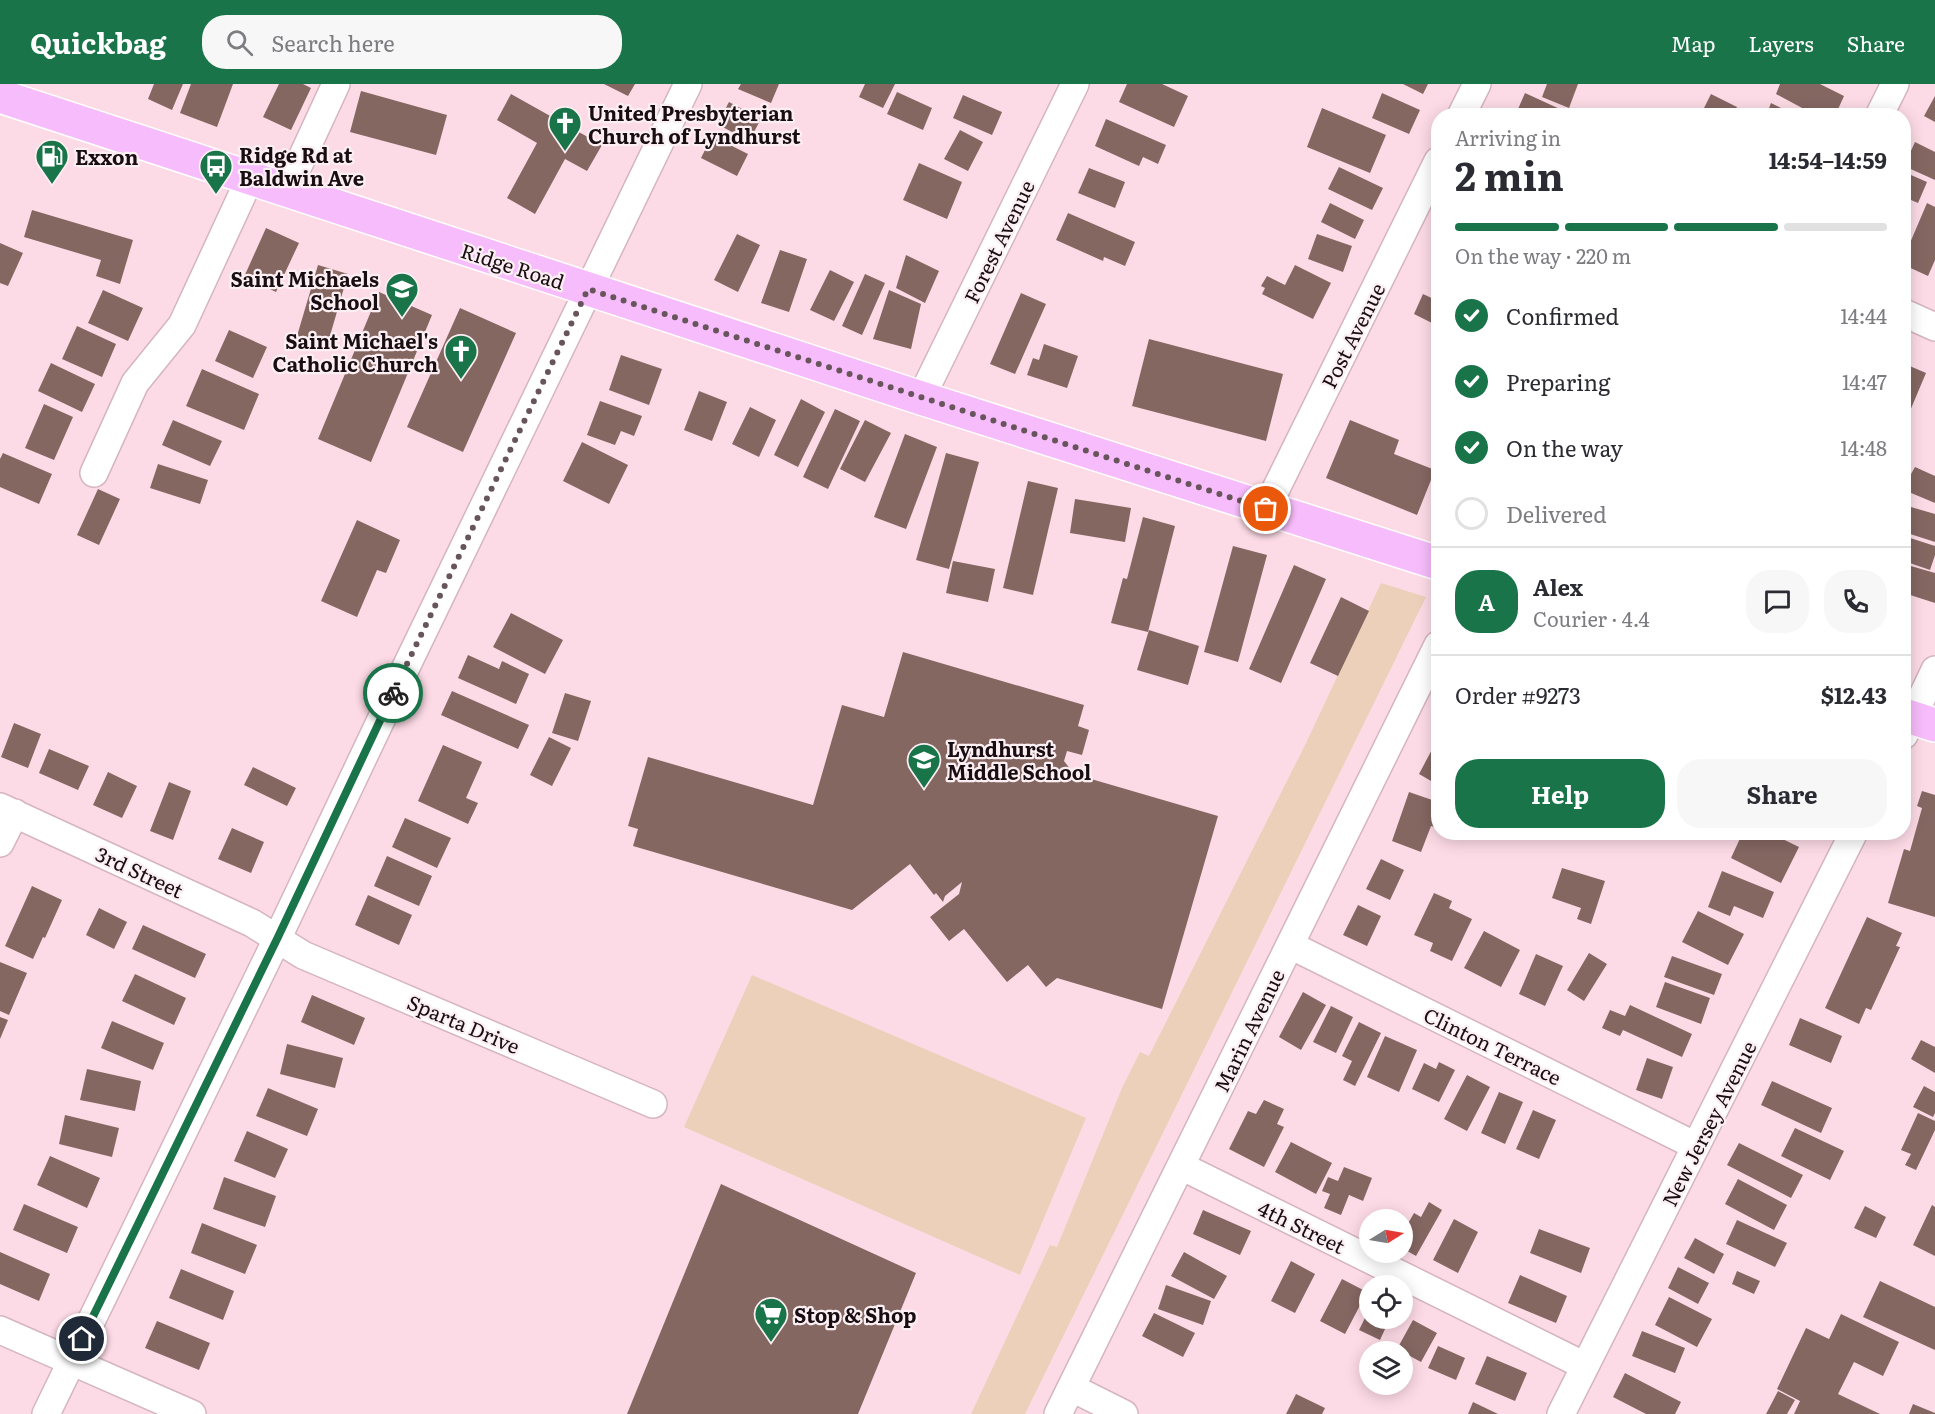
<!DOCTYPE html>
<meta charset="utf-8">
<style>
:root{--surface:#fff;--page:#f7f7f7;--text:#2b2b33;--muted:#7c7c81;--line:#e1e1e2;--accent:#197449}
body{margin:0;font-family:Literata,serif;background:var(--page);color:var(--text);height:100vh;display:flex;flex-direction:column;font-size:22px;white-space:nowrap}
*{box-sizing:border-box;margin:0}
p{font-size:20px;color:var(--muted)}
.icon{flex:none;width:33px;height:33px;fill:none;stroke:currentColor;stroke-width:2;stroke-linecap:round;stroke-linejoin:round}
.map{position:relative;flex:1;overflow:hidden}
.drawer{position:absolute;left:1431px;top:24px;width:480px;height:732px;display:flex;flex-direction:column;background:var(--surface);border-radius:24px;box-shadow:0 3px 15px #0003}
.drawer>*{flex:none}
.needle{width:39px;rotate:79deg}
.fabs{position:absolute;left:1359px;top:1125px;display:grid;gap:12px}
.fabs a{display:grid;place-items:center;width:54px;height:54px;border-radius:50%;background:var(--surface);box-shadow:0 3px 15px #0003;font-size:30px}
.pin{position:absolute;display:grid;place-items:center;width:51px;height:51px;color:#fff;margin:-26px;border:3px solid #fff;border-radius:50%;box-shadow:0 2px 6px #0007}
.courier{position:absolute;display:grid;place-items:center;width:60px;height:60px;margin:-30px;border:4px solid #197449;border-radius:50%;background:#fff;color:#222;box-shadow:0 2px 8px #0007}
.head em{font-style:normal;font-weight:700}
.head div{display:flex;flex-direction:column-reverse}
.head{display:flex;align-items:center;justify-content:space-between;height:102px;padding:0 24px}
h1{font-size:39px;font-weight:700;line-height:45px}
.bar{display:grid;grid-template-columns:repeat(4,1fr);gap:9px 6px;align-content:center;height:72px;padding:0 24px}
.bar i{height:8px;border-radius:4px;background:var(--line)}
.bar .current{background:var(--accent)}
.bar p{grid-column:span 4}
.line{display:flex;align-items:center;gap:15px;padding:0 24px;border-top:2px solid var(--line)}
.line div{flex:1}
.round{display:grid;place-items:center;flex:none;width:63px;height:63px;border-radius:24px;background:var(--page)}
ol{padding:0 24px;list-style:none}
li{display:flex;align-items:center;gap:18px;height:66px}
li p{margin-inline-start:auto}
li .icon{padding:6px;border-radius:50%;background:var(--accent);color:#fff;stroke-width:4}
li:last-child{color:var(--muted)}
li i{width:33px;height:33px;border:3px solid var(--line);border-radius:50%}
.cta{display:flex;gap:12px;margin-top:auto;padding:12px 24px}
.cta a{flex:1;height:69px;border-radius:24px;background:var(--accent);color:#fff;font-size:24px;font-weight:700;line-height:69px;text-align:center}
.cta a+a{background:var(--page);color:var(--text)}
header{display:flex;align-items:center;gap:36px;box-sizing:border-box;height:84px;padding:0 30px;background:var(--accent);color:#fff}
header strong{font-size:28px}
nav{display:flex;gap:33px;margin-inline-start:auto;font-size:21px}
.search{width:420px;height:54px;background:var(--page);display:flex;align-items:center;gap:15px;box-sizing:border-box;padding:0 21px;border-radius:24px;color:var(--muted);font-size:22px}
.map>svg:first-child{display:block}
.green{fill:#edd0b9}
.building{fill:#856762}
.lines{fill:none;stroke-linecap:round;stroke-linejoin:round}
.minor-casing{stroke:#d5b5bf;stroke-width:30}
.major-casing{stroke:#fff;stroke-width:36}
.minor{stroke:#fff;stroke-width:27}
.major{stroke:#f7bcfb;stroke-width:33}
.done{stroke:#68555c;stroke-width:6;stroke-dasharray:0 10.8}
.route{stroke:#197449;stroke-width:8}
.labels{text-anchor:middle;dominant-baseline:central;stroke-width:4.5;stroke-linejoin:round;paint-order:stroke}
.poi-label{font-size:20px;font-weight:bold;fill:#180d11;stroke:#fceff3;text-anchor:start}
.street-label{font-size:20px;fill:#180d11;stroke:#fceff3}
</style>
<header>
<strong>Quickbag</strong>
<div class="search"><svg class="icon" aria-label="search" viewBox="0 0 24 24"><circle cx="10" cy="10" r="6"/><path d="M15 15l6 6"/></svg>Search here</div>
<nav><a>Map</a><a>Layers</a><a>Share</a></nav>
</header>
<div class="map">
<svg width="1935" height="1330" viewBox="0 0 1935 1330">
<rect width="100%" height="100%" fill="#fddbe6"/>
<!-- green -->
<path class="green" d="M1381 499 1426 513 1025 1330H971L1050 1161 1057 1163 1122 1004 1140 968 1149 972 1307 657Z
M752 891 1086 1034 1020 1191 684 1043Z"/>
<!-- building -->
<path class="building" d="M154 0H183L172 26 148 15Z
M191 0H233L217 43 180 29Z
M279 0H303L311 4 291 46 263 33Z
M604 0H635L628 12Z
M741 0H779L771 19 738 5Z
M865 0H895L883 24 859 13Z
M1127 0H1162L1188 12 1174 43 1119 18Z
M1403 0H1428L1423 10Z
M1547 0H1578L1569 24 1542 13Z
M1780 0H1820L1844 12 1835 32H1817L1776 10Z
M361 7 447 31 436 71 350 48Z
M897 8 932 24 923 46 887 30Z
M1382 9 1420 26 1409 50 1372 34Z
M1525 9 1562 26 1560 32H1515Z
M511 10 602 61 587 87 565 75 535 130 507 114 537 59 497 36Z
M1711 10 1737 23 1733 32H1700Z
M963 11 1002 28 992 51 953 34Z
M1935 12V38L1924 32Z
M729 18 761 35 749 57 717 40Z
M1771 19 1797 32H1766Z
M1322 24 1386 51 1370 89 1307 63Z
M1106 35 1166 61 1158 80 1143 73 1139 82 1095 62Z
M960 46 983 58 968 87 944 75Z
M712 52 748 70 737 92 701 74Z
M1915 58 1935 68V96L1904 82Z
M919 79 962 98 947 135 903 116Z
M1339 83 1383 104 1372 126 1328 105Z
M1089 84 1125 98 1115 124 1078 109Z
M1904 88 1927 98 1918 119 1904 113Z
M1330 119 1364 136 1355 155 1321 138Z
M1927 119 1935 123V176L1928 192 1904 181V173Z
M32 126 133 156 120 200 96 192 101 176 24 153Z
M1068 129 1135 158 1125 182 1104 173 1103 177 1056 156Z
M266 144 299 159 276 208 244 193Z
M737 150 760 161 738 208 714 196Z
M1317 150 1352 162 1343 188 1308 175Z
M0 159 23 169 8 202 0 199Z
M780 166 807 175 789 228 761 219Z
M906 171 939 187 925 219 896 204Z
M318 181 348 190 327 262 297 252Z
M1295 181 1331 199 1313 235 1262 210 1265 204 1261 202 1267 192 1285 201Z
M830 186 854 198 834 237 810 226Z
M865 190 885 199 862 251 842 242Z
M103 206 143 224 128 257 88 239Z
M889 206 921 220 911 265 873 255Z
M379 208 432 231 371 378 318 355Z
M1021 209 1046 220 1015 290 990 280Z
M1423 210 1438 217V242L1414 230Z
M460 224 516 249 463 368 407 343Z
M77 242 116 260 102 293 62 275Z
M229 246 267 263 253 294 215 277Z
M1149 255 1283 290 1266 357 1132 322Z
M1044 260 1078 272 1067 304 1027 291 1033 274 1039 276Z
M621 271 662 285 649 321 609 306Z
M51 279 95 300 82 328 38 307Z
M1905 280 1926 289 1907 334 1904 332Z
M202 285 259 310 244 346 186 322Z
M699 307 727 318 712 357 684 346Z
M801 315 825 328 798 383 774 371Z
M600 317 642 332 634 352 621 347 615 361 587 351Z
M44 320 73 333 54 376 25 364Z
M750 323 776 336 759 373 732 360Z
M835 325 860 337 828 405 803 393Z
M173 336 222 357 210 382 162 361Z
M865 336 891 349 865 398 840 385Z
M1350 336 1399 356 1394 370 1435 386 1417 431 1326 394Z
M905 350 937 363 906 445 874 433Z
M582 358 628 381 609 420 563 397Z
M3 369 52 390 39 420 0 403V375Z
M946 369 979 378 949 485 916 476Z
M158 380 208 396 200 420 150 404Z
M1915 383 1935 392V419L1904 406V387L1911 390Z
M1028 397 1058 404 1033 511 1003 504Z
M98 405 120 415 99 461 77 451Z
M1075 415 1131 424 1125 458 1070 449Z
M1904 421 1935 430V458L1904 448Z
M1143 433 1175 442 1148 548 1111 539 1123 494 1127 495Z
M357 436 400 456 386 489 377 486 357 533 321 517Z
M1904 452 1935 462V471L1930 486 1904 477Z
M1233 462 1267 471 1238 578 1204 568Z
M953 477 995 485 988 518 946 509Z
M1904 480 1935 489V519L1904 509Z
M1294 481 1326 495 1281 599 1249 585Z
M1341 513 1369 527 1338 592 1310 579Z
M511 529 563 556 545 590 493 563Z
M1149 546 1199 562 1188 601 1137 586Z
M1904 546H1907L1905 560H1904Z
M903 568 1084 621 1078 642 1089 646 1082 671 1067 667 1064 677 1074 690 1218 732 1162 925 1057 894 1046 903 1028 881 1007 898 964 845 949 857 930 833 959 810 962 798 945 812 943 818 936 809 934 811 910 780 852 826 633 762 638 745 628 742 648 673 813 721 842 621 884 633Z
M468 571 499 585 502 577 529 590 516 620 458 594Z
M452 607 529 641 518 665 441 631Z
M565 609 591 617 578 657 552 649Z
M14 639 41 650 28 684 1 673Z
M549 653 571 664 552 702 530 691Z
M1436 658 1438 659V701L1419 690Z
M443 661 482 678 466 714 478 719 468 740 418 717Z
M49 665 89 682 78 706 39 689Z
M253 683 296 704 287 722 244 701Z
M108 688 137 702 122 734 93 721Z
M169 698 191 707 173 756 150 747Z
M1922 707 1935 711V833L1888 819 1904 765 1910 767 1922 724 1917 722Z
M1409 708 1438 718V744L1431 742 1421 768 1392 757Z
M405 734 451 754 437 784 392 763Z
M232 744 264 758 251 789 218 775Z
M1743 748H1768L1799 763 1781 799 1731 774Z
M387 772 432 792 419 822 374 802Z
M1381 775 1404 786 1390 816 1366 805Z
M1562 784 1605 797 1591 840 1577 835 1581 824 1552 814Z
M1722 787 1774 808 1763 834 1734 822 1730 832 1708 823Z
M32 802 62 816 45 854 43 853 33 875 5 862Z
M1434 809 1452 817 1449 824 1472 835 1452 877 1430 867 1433 859 1414 851Z
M368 811 412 831 399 861 355 841Z
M1358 821 1381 832 1367 862 1343 851Z
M99 824 127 838 114 865 86 851Z
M1698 827 1744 850 1728 881 1682 858Z
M1867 833 1902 849 1896 862 1900 863 1871 926 1866 924 1859 940 1825 924Z
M143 841 206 870 195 894 132 865Z
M1484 847 1520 866 1501 903 1464 884Z
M1589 869 1607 880 1584 917 1567 906Z
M1536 870 1563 882 1545 922 1519 910Z
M1672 872 1722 890 1714 911 1664 893Z
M0 878 27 889 9 931 0 927Z
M135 890 186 914 174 941 122 917Z
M1665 898 1710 914 1701 940 1656 923Z
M1303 908 1326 921 1301 966 1279 953Z
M312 911 365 934 354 961 301 938Z
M1630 921 1692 950 1682 973 1623 946 1620 952 1602 944 1610 926 1625 932Z
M1331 922 1353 933 1336 969 1313 958Z
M0 933 8 936 0 955Z
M1800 934 1842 952 1831 979 1789 961Z
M112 937 164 959 153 986 101 964Z
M1359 938 1381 949 1355 1002 1343 996 1352 977 1342 972Z
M1385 952 1417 966 1399 1008 1367 993Z
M1921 956 1935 963V989L1911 975Z
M287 960 343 974 335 1004 280 990Z
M1647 974 1673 983 1662 1015 1636 1006Z
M1439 978 1455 986 1439 1018 1412 1005 1424 979 1436 985Z
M87 985 141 997 135 1027 80 1016Z
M1467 991 1490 1003 1467 1047 1444 1035Z
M1772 997 1832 1024 1821 1049 1761 1021Z
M1924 1002 1935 1008V1029L1933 1033 1913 1023Z
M268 1004 318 1025 307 1052 256 1032Z
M1499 1008 1523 1018 1505 1060 1481 1049Z
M1264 1016 1284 1025 1277 1040 1284 1043 1264 1083 1229 1065 1248 1027 1256 1030Z
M1533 1026 1556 1036 1539 1075 1516 1065Z
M1918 1029 1935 1037V1046L1916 1086 1905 1081 1911 1070 1901 1066Z
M65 1031 119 1044 112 1073 59 1060Z
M1795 1044 1844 1067 1830 1096 1781 1072Z
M247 1047 288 1065 275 1094 234 1077Z
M1291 1058 1332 1079 1316 1110 1275 1088Z
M1739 1059 1803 1091 1791 1114 1727 1081Z
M50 1072 100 1094 87 1124 37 1101Z
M1344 1083 1372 1094 1363 1117 1349 1111 1341 1131 1324 1124 1330 1110 1322 1107 1328 1093 1338 1097Z
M224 1093 276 1112 265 1143 213 1125Z
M1738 1095 1787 1121 1774 1146 1725 1120Z
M721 1100 916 1189 858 1330H627Z
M1429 1118 1442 1126 1416 1172 1402 1164V1150L1414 1129 1421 1133Z
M24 1120 78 1143 67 1169 13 1146Z
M1932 1121 1935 1123V1172L1913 1161Z
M1865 1122 1886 1133 1876 1154 1854 1144Z
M1203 1126 1251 1147 1240 1171 1193 1150Z
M1454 1135 1478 1148 1458 1189 1433 1176Z
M1737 1136 1787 1159 1775 1183 1726 1160Z
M202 1139 257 1161 245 1190 191 1169Z
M1539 1145 1590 1164 1581 1189 1530 1169Z
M1695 1154 1724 1170 1714 1190 1684 1174Z
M0 1168 50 1190 39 1217 0 1200Z
M1184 1168 1227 1192 1214 1215 1171 1192Z
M1291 1177 1315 1190 1295 1229 1271 1217Z
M1678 1183 1709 1199 1698 1220 1668 1204Z
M181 1185 234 1207 223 1236 169 1214Z
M1737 1187 1760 1197 1754 1210 1732 1200Z
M1520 1191 1567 1212 1556 1239 1508 1219Z
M1342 1195 1367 1208 1345 1250 1320 1237Z
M1880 1197 1935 1223V1266L1863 1233Z
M1166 1201 1211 1217 1203 1241 1158 1225Z
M1669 1213 1712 1235 1697 1263 1655 1241Z
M1370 1224V1234H1390L1380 1256 1359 1246Z
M1154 1229 1195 1249 1183 1273 1142 1252Z
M1841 1230 1899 1258 1883 1292 1854 1278 1838 1310 1880 1330H1794L1800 1317 1777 1305 1806 1244 1829 1255Z
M1413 1236 1437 1249 1421 1278 1397 1265Z
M157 1237 210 1259 199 1286 145 1264Z
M1642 1247 1685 1264 1675 1289 1632 1272Z
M1438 1262 1465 1274 1456 1296 1428 1284Z
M1487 1272 1527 1289 1515 1317 1475 1300Z
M1625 1289 1681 1318 1675 1330H1646L1613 1313Z
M1778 1307 1795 1316 1787 1330H1766Z
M1296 1310 1325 1324 1322 1330H1286Z
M1473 1318 1498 1330H1468Z
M1913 1320 1935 1329V1330H1909Z"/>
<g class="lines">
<defs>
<path id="minor" d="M1461 32 1477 0
M1879 32 1895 0
M287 106 336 0
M1904 229 1935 243
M921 314 1075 0
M94 389 135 299 182 241 250 94
M1266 425 1438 77
M1904 651 1935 586
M0 723 252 839 303 871 653 1020
M0 759 15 729
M1290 861 1696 1062
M1181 1082 1585 1282
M0 1246 192 1330
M1072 1304 1124 1330
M46 1330 278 853 407 581 688 0
M1058 1330 1438 561
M1561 1330 1854 748"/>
<path id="major" d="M0 12 921 314 1438 479
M1904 631 1935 641"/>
</defs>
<!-- minor casing -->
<use href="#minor" class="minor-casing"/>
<!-- major casing -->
<use href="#major" class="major-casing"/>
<!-- minor -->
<use href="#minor" class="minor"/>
<!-- major -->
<use href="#major" class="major"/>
</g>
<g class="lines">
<!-- done -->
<path class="done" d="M393 609 588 205 1266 425"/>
<!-- route -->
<path class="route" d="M82 1255 278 853 393 609"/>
</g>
<!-- icons -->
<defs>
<symbol id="church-pin" viewBox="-11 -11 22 30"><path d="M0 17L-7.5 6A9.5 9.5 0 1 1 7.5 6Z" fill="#197449" stroke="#fceff3"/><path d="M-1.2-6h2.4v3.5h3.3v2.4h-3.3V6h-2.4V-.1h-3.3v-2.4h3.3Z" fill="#fff"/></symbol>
<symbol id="fuel-pin" viewBox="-11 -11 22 30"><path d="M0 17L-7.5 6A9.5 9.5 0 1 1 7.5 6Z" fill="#197449" stroke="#fceff3"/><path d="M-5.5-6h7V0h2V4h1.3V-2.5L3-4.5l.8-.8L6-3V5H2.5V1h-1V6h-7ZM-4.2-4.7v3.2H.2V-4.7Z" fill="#fff"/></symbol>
<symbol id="bus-pin" viewBox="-11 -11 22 30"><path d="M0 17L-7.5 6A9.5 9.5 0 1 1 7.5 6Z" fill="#197449" stroke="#fceff3"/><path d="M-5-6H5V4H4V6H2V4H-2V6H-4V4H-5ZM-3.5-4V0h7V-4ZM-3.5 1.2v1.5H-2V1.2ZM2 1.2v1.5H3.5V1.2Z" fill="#fff"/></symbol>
<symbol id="school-pin" viewBox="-11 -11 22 30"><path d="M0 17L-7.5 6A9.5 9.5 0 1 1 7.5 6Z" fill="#197449" stroke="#fceff3"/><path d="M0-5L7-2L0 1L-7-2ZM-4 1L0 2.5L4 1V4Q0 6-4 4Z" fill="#fff"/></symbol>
<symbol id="supermarket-pin" viewBox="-11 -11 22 30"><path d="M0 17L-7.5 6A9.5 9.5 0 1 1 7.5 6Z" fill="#197449" stroke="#fceff3"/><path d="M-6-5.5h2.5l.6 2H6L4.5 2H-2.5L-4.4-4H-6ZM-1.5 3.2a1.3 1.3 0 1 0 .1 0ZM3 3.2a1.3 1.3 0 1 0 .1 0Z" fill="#fff"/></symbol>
</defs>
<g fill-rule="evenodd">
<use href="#church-pin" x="546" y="20" width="38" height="52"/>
<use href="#fuel-pin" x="33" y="53" width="38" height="52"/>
<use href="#bus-pin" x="197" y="63" width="38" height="52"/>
<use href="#school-pin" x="383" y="186" width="38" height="52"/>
<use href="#church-pin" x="442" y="248" width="38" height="52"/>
<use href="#school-pin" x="905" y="657" width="38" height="52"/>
<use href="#supermarket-pin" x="752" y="1211" width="38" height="52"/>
</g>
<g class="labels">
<!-- poi labels -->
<g class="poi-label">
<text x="588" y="28">United Presbyterian<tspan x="588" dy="23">Church of Lyndhurst</tspan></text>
<text x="239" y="70">Ridge Rd at<tspan x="239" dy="23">Baldwin Ave</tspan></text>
<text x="75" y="72">Exxon</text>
<text x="379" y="194" text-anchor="end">Saint Michaels<tspan x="379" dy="23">School</tspan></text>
<text x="438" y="256" text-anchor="end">Saint Michael's<tspan x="438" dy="23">Catholic Church</tspan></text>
<text x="947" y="664">Lyndhurst<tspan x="947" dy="23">Middle School</tspan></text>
<text x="794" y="1230">Stop &amp; Shop</text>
</g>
<!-- street labels -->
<g class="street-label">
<text transform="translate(998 157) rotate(-64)">Forest Avenue</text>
<text transform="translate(513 181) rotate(18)">Ridge Road</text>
<text transform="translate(1352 251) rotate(-63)">Post Avenue</text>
<text transform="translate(140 787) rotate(25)">3rd Street</text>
<text transform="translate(464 939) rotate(23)">Sparta Drive</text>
<text transform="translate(1248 946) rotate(-64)">Marin Avenue</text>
<text transform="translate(1493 961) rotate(26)">Clinton Terrace</text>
<text transform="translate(1708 1039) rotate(-63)">New Jersey Avenue</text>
<text transform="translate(1302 1142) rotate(26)">4th Street</text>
</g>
</g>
</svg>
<div class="fabs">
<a><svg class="needle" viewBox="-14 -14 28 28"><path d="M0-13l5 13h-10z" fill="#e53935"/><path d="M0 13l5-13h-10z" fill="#7c7c81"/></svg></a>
<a><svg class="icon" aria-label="locate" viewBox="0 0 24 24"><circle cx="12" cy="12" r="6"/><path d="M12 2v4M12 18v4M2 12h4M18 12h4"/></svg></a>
<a><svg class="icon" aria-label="layers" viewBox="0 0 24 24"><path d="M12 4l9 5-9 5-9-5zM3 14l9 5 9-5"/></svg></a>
</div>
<div class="pin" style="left:1266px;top:425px;background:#ea580c"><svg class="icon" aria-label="bag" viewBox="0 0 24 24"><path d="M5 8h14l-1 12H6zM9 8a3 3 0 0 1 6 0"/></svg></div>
<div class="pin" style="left:82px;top:1255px;background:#1f2937"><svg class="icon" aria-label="home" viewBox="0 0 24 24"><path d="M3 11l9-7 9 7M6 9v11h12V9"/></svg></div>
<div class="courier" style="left:393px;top:609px"><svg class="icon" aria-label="bike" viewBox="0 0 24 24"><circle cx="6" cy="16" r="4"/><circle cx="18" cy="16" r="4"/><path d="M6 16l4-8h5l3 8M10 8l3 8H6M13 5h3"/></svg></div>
<section class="drawer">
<div class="head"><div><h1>2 min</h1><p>Arriving in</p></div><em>14:54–14:59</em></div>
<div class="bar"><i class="current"></i><i class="current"></i><i class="current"></i><i></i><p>On the way · 220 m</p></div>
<ol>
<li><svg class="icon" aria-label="check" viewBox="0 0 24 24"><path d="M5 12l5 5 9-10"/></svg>Confirmed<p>14:44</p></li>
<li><svg class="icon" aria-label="check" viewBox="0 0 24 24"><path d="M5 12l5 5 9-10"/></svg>Preparing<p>14:47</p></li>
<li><svg class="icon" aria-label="check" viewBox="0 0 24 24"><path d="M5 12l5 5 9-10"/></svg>On the way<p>14:48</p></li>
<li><i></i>Delivered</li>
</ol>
<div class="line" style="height:108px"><b class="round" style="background:var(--accent);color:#fff">A</b><div><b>Alex</b><p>Courier · 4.4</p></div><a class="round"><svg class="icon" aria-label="chat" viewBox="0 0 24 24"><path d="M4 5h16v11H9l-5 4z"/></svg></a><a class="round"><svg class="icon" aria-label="phone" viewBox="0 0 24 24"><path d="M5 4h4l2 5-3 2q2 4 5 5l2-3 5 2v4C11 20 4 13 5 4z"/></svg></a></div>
<div class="line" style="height:78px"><div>Order #9273</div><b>$12.43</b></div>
<div class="cta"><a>Help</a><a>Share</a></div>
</section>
</div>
